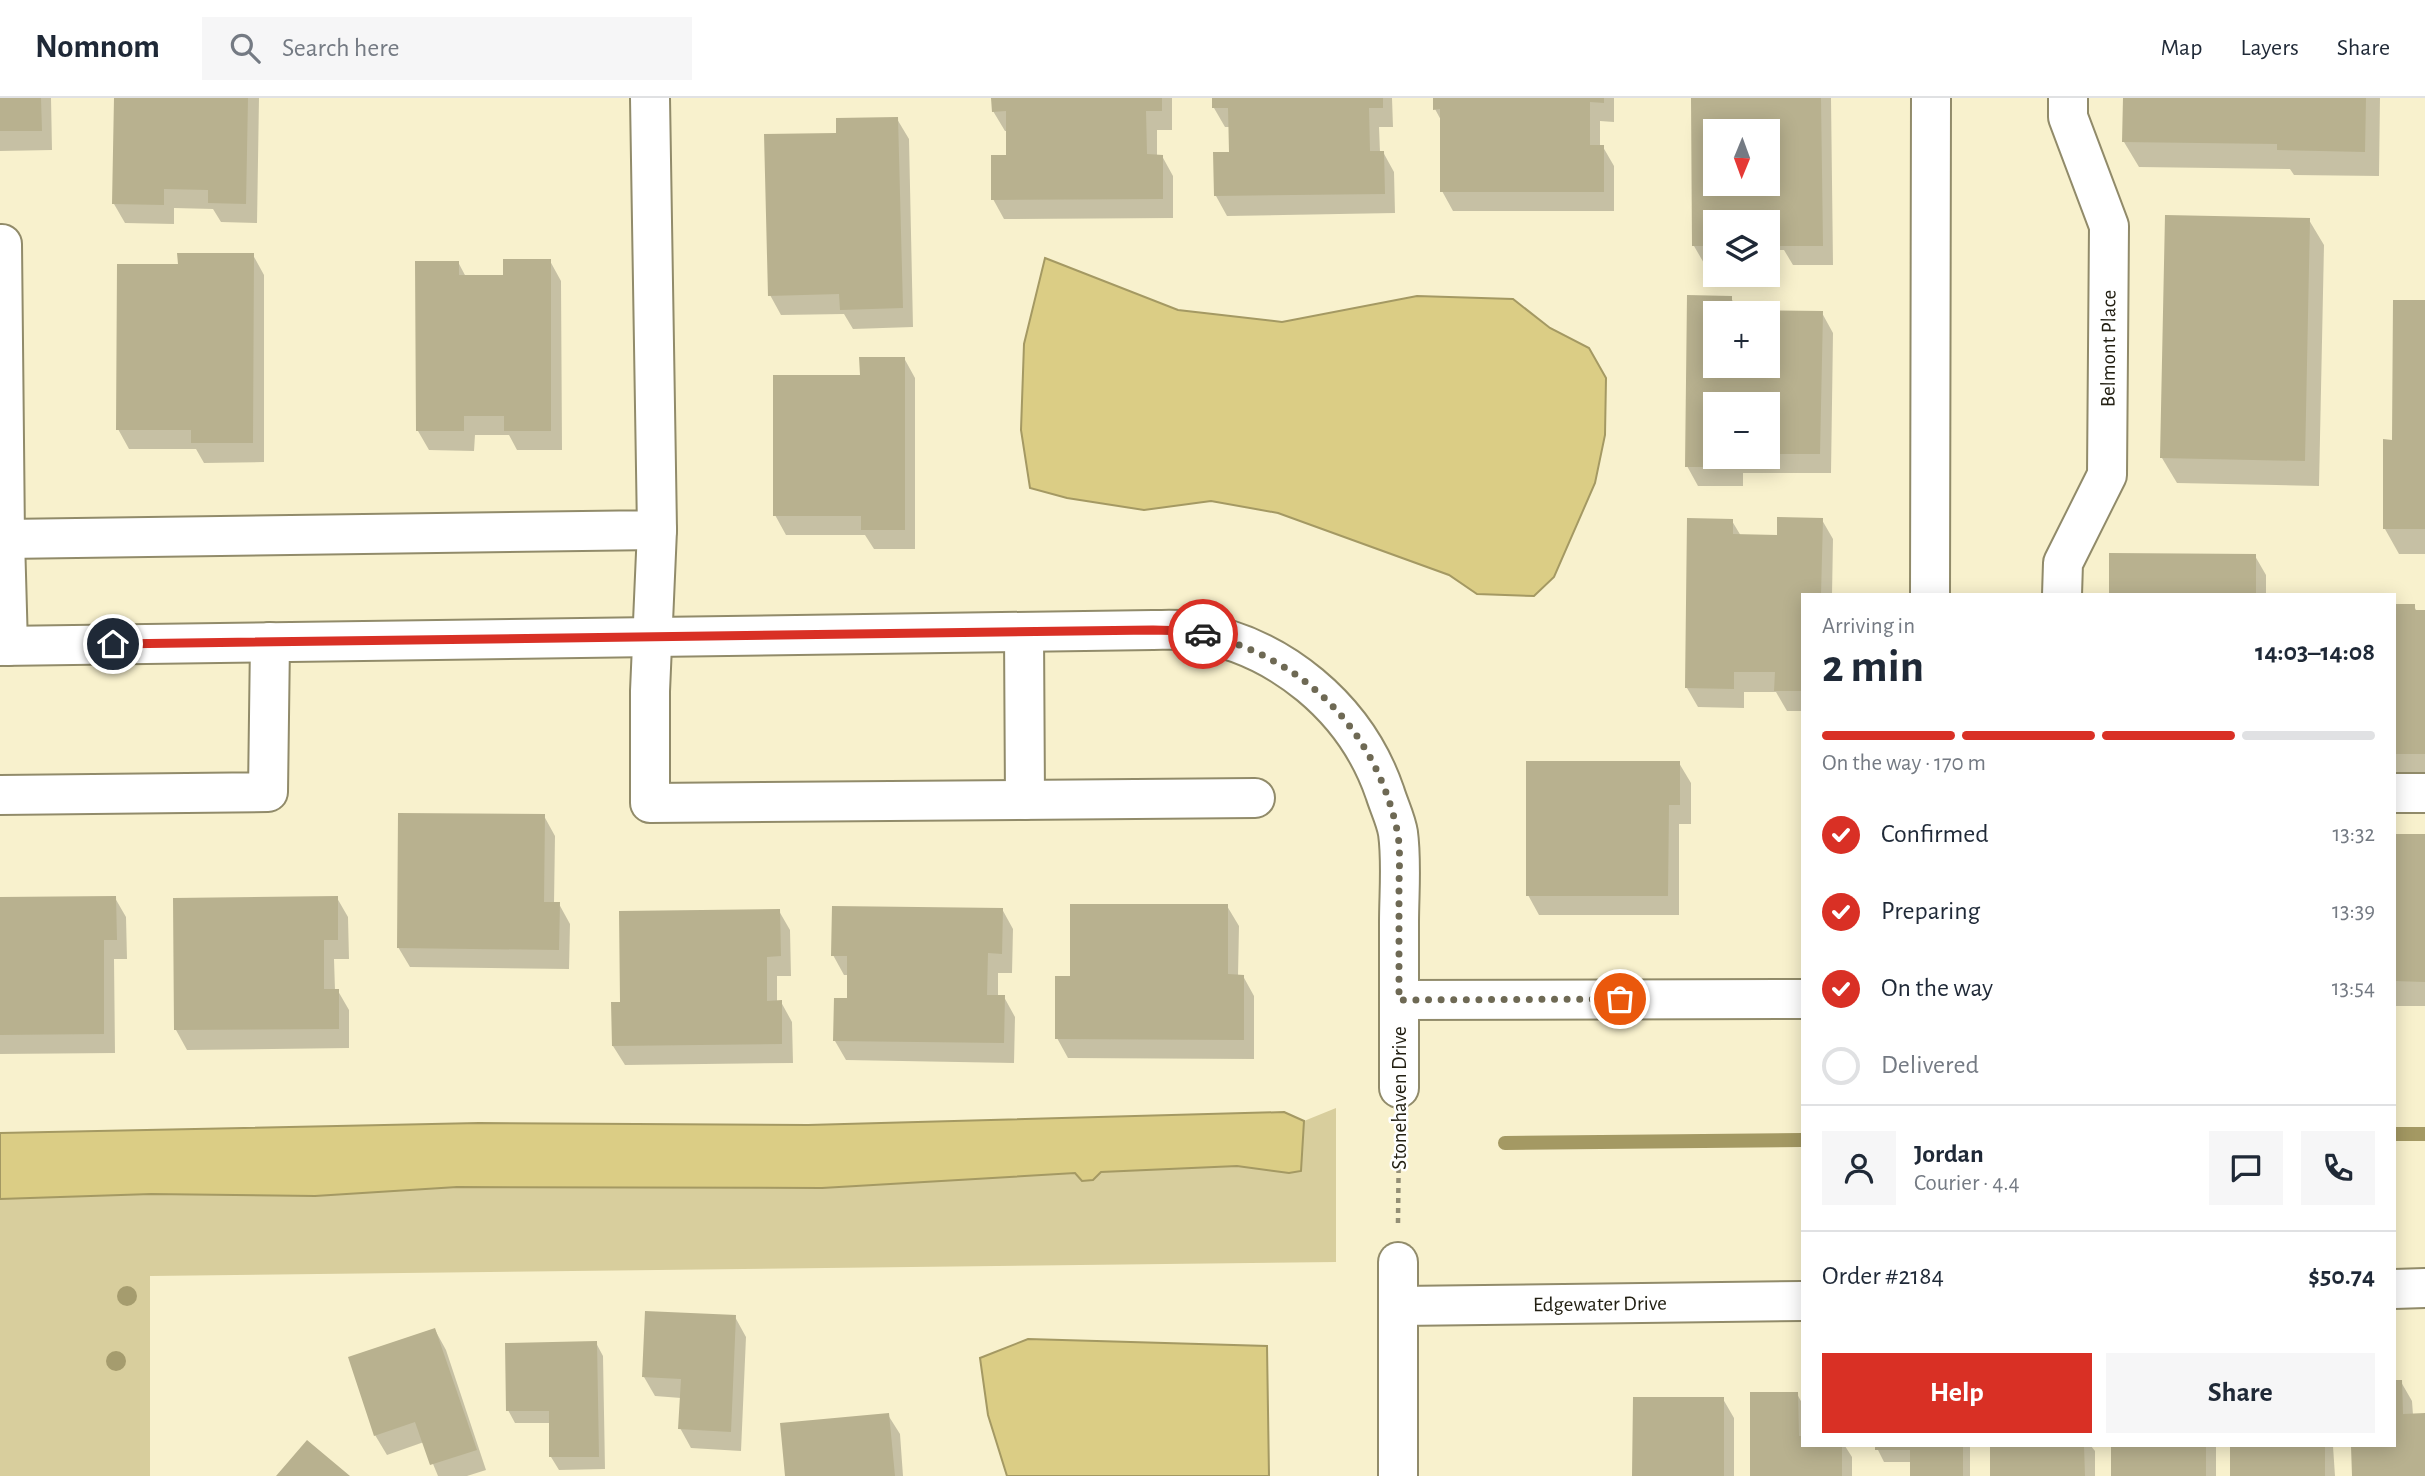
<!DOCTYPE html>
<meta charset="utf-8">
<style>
:root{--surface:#fff;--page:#f6f6f7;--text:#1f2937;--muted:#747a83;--line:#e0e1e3;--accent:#d93025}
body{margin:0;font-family:"Alegreya Sans",sans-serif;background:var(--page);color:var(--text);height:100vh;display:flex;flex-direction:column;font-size:26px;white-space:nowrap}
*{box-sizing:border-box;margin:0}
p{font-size:23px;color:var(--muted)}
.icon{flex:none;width:38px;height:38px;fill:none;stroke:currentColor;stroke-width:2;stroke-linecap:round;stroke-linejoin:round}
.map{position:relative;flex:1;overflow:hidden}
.side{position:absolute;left:1801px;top:495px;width:595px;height:854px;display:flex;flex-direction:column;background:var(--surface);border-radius:0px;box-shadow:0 4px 18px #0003}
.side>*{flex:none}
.needle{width:46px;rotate:181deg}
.buttons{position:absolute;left:1703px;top:21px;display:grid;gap:14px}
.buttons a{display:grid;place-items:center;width:77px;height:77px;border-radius:0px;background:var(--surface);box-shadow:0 4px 18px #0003;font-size:35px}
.pin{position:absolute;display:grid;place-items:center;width:60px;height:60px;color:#fff;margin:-30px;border:4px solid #fff;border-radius:50%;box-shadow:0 2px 7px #0007}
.courier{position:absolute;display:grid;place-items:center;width:70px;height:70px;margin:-35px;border:5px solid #d93025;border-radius:50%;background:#fff;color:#222;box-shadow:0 2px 9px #0007}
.headline em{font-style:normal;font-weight:700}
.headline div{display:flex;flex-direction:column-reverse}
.headline{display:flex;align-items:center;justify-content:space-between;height:119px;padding:0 21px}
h1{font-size:46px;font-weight:700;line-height:52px}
.bar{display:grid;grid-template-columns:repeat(4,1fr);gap:10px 7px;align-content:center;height:84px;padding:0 21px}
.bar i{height:9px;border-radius:5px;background:var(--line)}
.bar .selected{background:var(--accent)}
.bar p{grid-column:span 4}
.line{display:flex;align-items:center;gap:18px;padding:0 21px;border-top:2px solid var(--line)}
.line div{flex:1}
.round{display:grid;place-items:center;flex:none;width:74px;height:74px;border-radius:0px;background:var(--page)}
ol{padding:0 21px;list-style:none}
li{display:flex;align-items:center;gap:21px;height:77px}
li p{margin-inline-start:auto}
li .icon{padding:7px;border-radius:50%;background:var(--accent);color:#fff;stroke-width:4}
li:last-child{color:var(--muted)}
li i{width:38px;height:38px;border:4px solid var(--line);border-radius:50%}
.button{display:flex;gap:14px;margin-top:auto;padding:14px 21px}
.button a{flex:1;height:80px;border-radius:0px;background:var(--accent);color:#fff;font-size:28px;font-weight:700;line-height:80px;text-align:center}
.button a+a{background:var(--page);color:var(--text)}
header{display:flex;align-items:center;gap:42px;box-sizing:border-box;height:98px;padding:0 35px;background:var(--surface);border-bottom:2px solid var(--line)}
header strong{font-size:33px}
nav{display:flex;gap:38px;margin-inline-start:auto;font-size:24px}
.search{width:490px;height:63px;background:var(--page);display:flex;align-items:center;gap:18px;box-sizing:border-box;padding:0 24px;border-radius:0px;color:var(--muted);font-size:26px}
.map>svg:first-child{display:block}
.green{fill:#d8ce9d}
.water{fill:#dbcd85;stroke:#a49963;stroke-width:2}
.shadow{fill:#0003;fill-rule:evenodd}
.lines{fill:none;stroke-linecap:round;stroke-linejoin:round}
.stream{stroke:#a49963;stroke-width:14}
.building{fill:#b8b18f;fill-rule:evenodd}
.minor-casing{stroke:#918b6a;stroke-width:42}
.path{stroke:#948f76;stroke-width:4.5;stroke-dasharray:5 5;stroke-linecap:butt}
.minor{stroke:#fff;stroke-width:38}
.tree{fill:#a59c6e}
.done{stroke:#6e6954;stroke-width:7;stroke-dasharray:0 12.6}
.route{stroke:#d93025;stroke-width:9}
.labels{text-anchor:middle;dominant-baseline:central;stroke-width:5;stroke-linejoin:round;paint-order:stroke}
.street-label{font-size:21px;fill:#232013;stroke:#fff}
</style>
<header>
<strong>Nomnom</strong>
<div class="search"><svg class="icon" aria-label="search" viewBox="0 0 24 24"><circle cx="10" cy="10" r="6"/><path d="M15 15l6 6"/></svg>Search here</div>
<nav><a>Map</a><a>Layers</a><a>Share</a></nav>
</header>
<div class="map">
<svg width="2425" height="1378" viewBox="0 0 2425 1378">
<rect width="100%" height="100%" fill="#f8f1cd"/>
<!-- green -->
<path class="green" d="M1336 1010V1164L150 1178V1378H0V1101L151 1096 315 1098 457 1089 1075 1075 1082 1083 1100 1074 1237 1068 1289 1075 1301 1072 1304 1023Z"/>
<!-- water -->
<path class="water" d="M1045 160 1178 212 1282 224 1417 198 1513 201 1550 230 1589 250 1606 280 1605 337 1595 385 1554 479 1534 498 1477 496 1449 477 1278 415 1211 403 1144 412 1067 400 1030 390 1021 332 1024 246Z
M1284 1014 1304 1023 1301 1073 1289 1075 1237 1068 1101 1074 1093 1082 1082 1083 1075 1075 822 1090 457 1089 315 1098 151 1096 0 1101V1035L479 1025 808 1027Z
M1028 1241 1267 1248 1269 1378H1007L988 1317 980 1260Z"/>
<!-- shadow -->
<path class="shadow" d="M0 0H51L52 52 0 53Z
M115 0H259L257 125 221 124 213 111 174 110V126L125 125 114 106Z
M993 0H1172V32H1157V58H1162L1173 78V120L1004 121 993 101 1008 59V33H1005L993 13Z
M1214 0H1392L1393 29H1379L1380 54H1383L1394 74 1395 115 1227 118 1216 98 1215 56 1231 55 1230 29H1225L1214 10Z
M1435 0H1614V24L1600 23V49H1603L1614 68V113H1453L1442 93V24L1435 11Z
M1692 0H1831L1833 167H1793L1784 152H1768V124H1715V167H1705L1694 148ZM1715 33H1768V86H1715Z
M2125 0H2380L2379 78 2294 77 2290 71 2139 69 2124 44Z
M897 21 909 41 913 229 853 231 844 216 781 217 770 197 838 37Z
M2309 122 2324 147 2319 388 2177 385 2162 360Z
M253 157 264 177V364L204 365 196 351H129L118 331 179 168Z
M550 163 561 183 562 352H517L509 337H475L474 353 429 352 418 333 458 164 466 179H505Z
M1689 199 1731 200 1739 214 1822 215 1833 235 1831 375H1743V388H1698L1687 368ZM1715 215H1768V268H1715ZM1715 306H1768V359H1715Z
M2425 204V456H2399L2385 431 2394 343Z
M904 260 915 280V451H874L865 437H786L775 417 861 279Z
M1822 422 1833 441 1832 497H1802V613H1787L1776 594H1744V610L1698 609 1687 590 1732 423 1741 438H1779Z
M2255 458 2266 477V497H2111Z
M2394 508H2414L2417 514H2425V681L2394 680Z
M1679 665 1691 685V726H1679V817H1539L1528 797Z
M544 718 555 738 554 806H559L570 826 569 871 410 869 398 849Z
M2394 738H2425V908H2394Z
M115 800 126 819 127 861H114L115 955 0 956V801Z
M337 800 348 819 349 861H334L335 892 338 893 349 912V950L187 952 176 932 174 801Z
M1227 808 1239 828 1238 878H1243L1254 898V961L1068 960 1057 940 1071 880Z
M1002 811 1013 831 1012 875H998V899H1004L1015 919 1014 965 846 962 835 943 849 902V877H844L833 857Z
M779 813 790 832 791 878H777V904H781L792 924 793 965 625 967 613 948 621 906Z
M735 1219 746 1239 741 1353 691 1350 680 1330 681 1300 655 1298 644 1279Z
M435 1232 446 1252 486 1372 467 1378H438L424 1344 387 1357 375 1337Z
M596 1245 603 1258 605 1371 559 1372 551 1359V1325H515L508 1312Z
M2394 1284H2401L2412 1303 2413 1317H2425V1378H2354L2353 1348H2394Z
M1797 1296 1802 1305V1348H1845L1852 1359V1378H1752Z
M1723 1301 1734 1320V1378H1634Z
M888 1317 900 1336 903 1378H786Z
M1876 1348H1970V1378H1912V1364H1884Z
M1991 1348H2091L2095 1353V1378H1991Z
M2113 1348H2216V1378H2113Z
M2232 1348H2333L2335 1378H2232Z"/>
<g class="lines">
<!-- stream -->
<path class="stream" d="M2394 1036H2425
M1505 1045 1802 1042"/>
</g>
<!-- building -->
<path class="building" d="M0 0H41L42 33H0Z
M114 0H248L246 106 208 105V92L164 91V107L112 106Z
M991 0H1162V13H1146L1147 56 1163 57V101L991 102V57H1006V13L992 14Z
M1212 0H1383V10H1369L1370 53H1384L1385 96 1214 98 1213 54H1229L1228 10H1212Z
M1433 0H1604V5L1590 4V47H1604V94H1440V11L1433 12Z
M1691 0H1821L1823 148H1780V132L1768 133V124H1715V148H1692ZM1715 33H1768V86H1715Z
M2123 0H2366L2365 54 2277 52V46L2122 44Z
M898 19 903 210 840 212 839 196 768 198 764 36 836 35V20Z
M2165 117 2310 120 2305 363 2160 360Z
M177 155H254L253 345H191V332H116L117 166H178Z
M503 161H551V333H504V318H464V333H416L415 163H459V177H503Z
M1687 197 1732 198V212L1823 213 1820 356H1768V306H1715V359H1732V369H1685ZM1715 215H1768V268H1715Z
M2393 202H2425V431H2383V341L2392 342Z
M859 259H905V432H861V418H773V277H860Z
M1777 419 1823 420 1821 497H1802V593H1774L1775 574H1734V591L1685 590 1687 420 1733 421V436L1777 437Z
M2109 455 2256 456V497H2109Z
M2394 506H2415V512H2425V656H2394Z
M1526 663H1680V707H1669L1668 798H1526Z
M398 715 545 716 544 804H560L559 852 397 850Z
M2394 736H2425V884L2394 883Z
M116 798 117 842H104V936L0 937V799Z
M338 798V842H324V891H339V931L174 932 173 800Z
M1070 806H1228V876L1244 877V942L1055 941V878H1070Z
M832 808 1003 810 1002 856 988 855 987 897H1005L1004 945 833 943 834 900H847V858H831Z
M780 811 781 858 767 859V903L782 902V946L612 948 611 904H620L619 813Z
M645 1213 736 1217 731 1334 678 1331 681 1281 642 1279Z
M435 1230 477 1352 430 1367 415 1324 374 1338 348 1259Z
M597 1243 599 1359H549V1313H506L505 1245Z
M2394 1282H2402L2403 1316 2425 1315V1378H2352L2351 1348H2394Z
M1750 1294H1798L1799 1338H1802V1348H1842V1378H1750Z
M1633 1299H1724V1378H1632Z
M889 1315 895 1378H785L780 1325Z
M307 1342 350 1378H276Z
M1875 1348H1963V1378H1910V1352H1875Z
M1990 1348H2084L2085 1378H1990Z
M2111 1348H2206V1378H2111Z
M2230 1348H2325V1378H2230Z"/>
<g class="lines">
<defs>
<g id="minor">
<path d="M0 146H2L5 441 8 548"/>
<path d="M657 432 650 593V705L1255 700"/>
<path d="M5 441 657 432 650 0"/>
<path d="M1930 497 1931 0"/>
<path id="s1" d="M2062 497 2063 465 2107 377 2109 128 2068 19V0"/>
<path d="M1024 534 1025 702"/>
<path d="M0 548 1153 532C1165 532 1178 531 1190 533 1279 546 1356 610 1385 695 1389 708 1396 722 1398 735 1402 764 1399 796 1399 825 1399 880 1399 935 1399 990"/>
<path d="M2394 695H2425"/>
<path d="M0 697 268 694 270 544"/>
<path d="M1399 902 1802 901"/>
<path d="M2394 1191 2425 1190"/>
<path id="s2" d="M1399 1208 1802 1203"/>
<path d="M1398 1378V1164"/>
</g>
</defs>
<!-- minor casing -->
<use href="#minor" class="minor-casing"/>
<!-- path -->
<path class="path" d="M1398 1125 1399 1032"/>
<!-- minor -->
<use href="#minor" class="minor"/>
</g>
<!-- trees -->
<g class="tree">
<circle cx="127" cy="1198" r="10"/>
<circle cx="116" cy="1263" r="10"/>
</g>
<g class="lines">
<!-- done -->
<path class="done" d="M1203 536C1304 560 1375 631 1397 732 1401 750 1399 772 1399 790 1399 828 1399 865 1399 902L1620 901"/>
<!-- route -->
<path class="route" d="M113 546 1153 532 1189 533 1203 536"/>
</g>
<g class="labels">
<!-- street labels -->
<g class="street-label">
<text stroke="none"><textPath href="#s1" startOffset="257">Belmont Place</textPath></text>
<text transform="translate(1399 1000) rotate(-90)">Stonehaven Drive</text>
<text stroke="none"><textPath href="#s2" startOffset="201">Edgewater Drive</textPath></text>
</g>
</g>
</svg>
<div class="buttons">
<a><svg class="needle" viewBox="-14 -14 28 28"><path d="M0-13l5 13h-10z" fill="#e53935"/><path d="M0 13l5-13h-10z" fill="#747a83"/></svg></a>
<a><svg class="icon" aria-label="layers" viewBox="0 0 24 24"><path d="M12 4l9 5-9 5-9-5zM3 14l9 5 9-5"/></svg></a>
<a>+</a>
<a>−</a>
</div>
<div class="pin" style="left:1620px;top:901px;background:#ea580c"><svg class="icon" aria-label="bag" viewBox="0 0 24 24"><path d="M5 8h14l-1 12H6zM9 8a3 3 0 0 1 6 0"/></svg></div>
<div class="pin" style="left:113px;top:546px;background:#1f2937"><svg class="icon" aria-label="home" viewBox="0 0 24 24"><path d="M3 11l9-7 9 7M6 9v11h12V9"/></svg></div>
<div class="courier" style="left:1203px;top:536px"><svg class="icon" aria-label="car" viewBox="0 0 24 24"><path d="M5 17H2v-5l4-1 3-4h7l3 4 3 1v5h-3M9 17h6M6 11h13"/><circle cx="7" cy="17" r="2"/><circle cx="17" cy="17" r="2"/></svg></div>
<section class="side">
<div class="headline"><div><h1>2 min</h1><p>Arriving in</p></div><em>14:03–14:08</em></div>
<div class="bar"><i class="selected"></i><i class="selected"></i><i class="selected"></i><i></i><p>On the way · 170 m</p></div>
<ol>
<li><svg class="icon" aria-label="check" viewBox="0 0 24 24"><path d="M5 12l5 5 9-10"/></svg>Confirmed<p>13:32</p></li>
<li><svg class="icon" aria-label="check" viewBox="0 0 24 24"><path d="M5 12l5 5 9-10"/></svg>Preparing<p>13:39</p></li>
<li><svg class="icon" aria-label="check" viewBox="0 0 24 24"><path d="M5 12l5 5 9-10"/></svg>On the way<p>13:54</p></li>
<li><i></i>Delivered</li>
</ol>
<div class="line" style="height:126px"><a class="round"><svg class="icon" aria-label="person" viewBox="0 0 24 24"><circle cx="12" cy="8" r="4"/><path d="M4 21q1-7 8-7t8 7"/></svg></a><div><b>Jordan</b><p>Courier · 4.4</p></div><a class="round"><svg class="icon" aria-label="chat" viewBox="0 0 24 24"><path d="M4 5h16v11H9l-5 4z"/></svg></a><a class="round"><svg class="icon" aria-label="phone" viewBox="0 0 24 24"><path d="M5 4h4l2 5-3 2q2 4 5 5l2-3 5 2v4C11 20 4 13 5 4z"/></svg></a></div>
<div class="line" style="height:91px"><div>Order #2184</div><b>$50.74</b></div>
<div class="button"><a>Help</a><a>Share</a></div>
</section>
</div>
